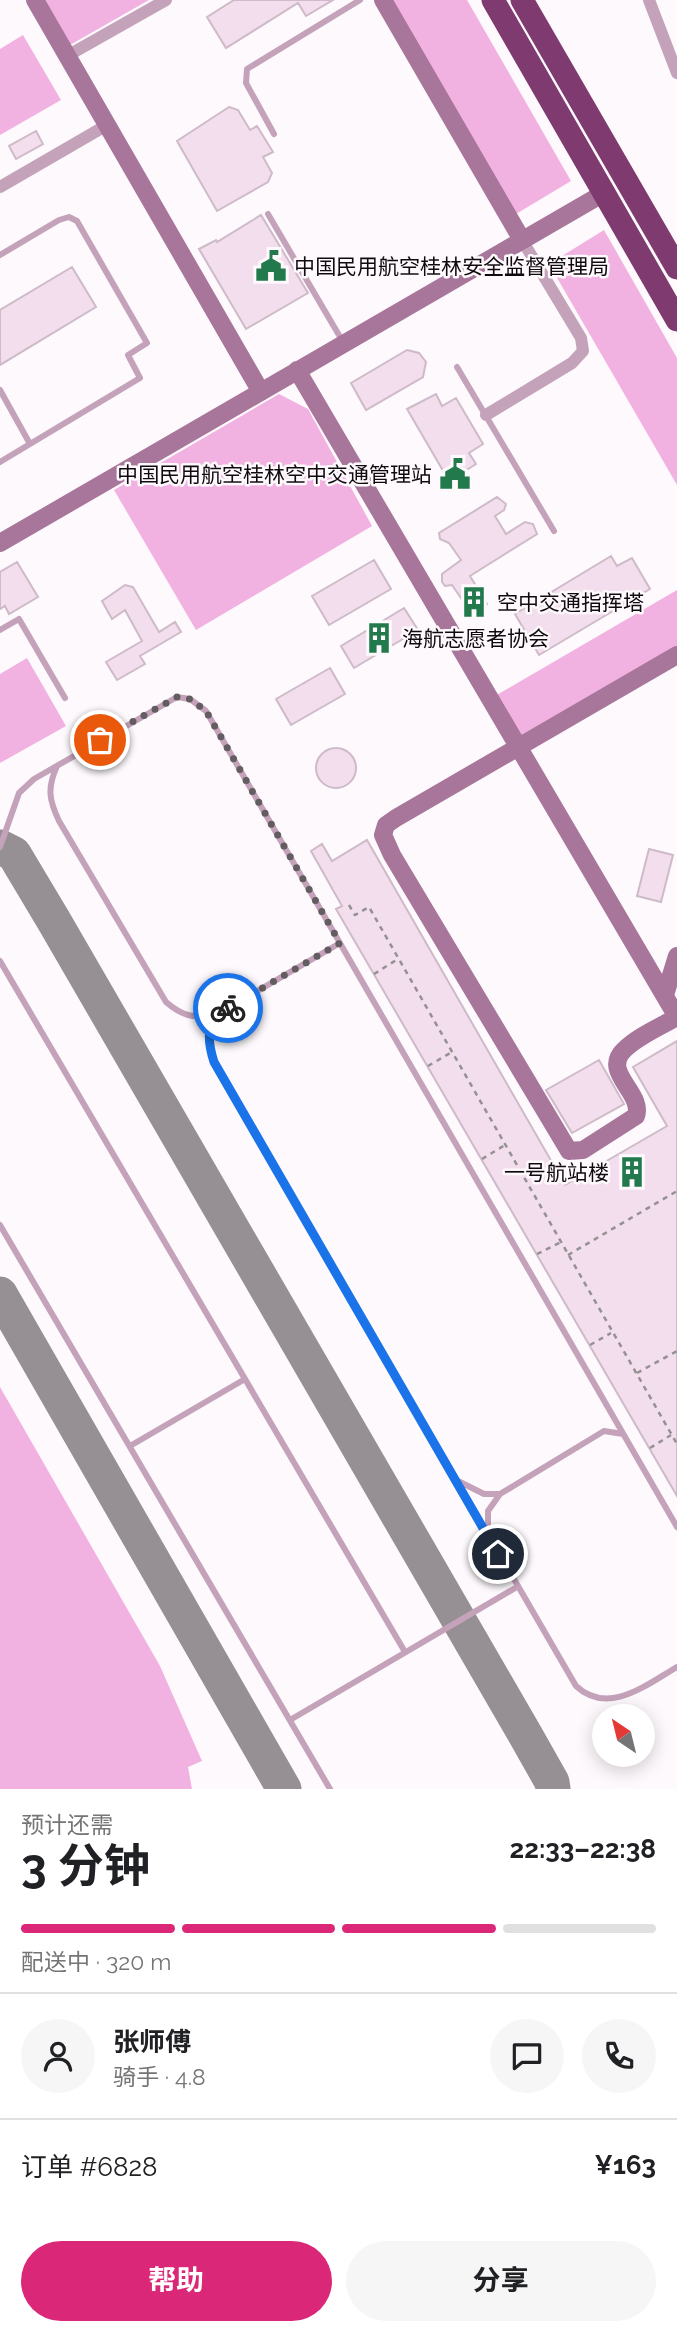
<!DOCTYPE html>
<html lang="zh">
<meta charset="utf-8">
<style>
:root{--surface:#fff;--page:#f6f6f6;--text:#202124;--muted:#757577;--line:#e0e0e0;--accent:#db2777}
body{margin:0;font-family:Raleway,"Noto Sans SC",sans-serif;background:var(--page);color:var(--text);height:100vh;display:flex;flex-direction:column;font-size:26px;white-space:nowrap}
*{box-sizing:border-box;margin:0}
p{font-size:23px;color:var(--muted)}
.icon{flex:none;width:38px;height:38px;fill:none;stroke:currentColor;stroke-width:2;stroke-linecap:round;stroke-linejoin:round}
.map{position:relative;height:1789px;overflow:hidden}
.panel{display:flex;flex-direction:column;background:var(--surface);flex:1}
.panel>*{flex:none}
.needle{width:46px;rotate:325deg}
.buttons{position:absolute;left:592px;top:1704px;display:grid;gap:14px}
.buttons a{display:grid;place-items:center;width:63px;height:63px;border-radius:50%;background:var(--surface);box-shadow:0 4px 18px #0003;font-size:35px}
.pin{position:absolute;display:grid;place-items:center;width:60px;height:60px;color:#fff;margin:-30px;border:4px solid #fff;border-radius:50%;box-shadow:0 2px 7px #0007}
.courier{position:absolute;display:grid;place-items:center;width:70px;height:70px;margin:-35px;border:5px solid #1a73e8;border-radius:50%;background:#fff;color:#222;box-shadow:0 2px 9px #0007}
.head em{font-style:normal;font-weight:700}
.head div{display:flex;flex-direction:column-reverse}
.head{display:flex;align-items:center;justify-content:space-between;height:119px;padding:0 21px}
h1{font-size:46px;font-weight:700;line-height:52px}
.bar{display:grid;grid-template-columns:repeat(4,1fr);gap:10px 7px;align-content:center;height:84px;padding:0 21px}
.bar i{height:9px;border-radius:5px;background:var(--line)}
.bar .active{background:var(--accent)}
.bar p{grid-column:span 4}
.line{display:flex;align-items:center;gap:18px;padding:0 21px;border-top:2px solid var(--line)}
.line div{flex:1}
.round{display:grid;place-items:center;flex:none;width:74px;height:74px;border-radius:37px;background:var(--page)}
.primary-button{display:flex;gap:14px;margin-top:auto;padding:14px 21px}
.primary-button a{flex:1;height:80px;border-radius:42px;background:var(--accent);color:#fff;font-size:28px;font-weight:700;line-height:80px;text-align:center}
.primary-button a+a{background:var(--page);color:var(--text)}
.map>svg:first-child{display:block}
.green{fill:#f2b2e1}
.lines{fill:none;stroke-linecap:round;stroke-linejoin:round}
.taxiway{stroke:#969094;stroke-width:35}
.building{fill:#f2deec;stroke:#cebac8;stroke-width:2}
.path{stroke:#959093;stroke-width:2.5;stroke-dasharray:5 5;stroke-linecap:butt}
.lane{stroke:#c4a2ba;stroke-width:6}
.street{stroke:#c4a2ba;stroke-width:12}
.secondary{stroke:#a7769a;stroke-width:18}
.highway{stroke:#7f3b70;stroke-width:23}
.done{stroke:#635d61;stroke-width:7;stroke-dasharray:0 12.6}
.route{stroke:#1a73e8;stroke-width:9}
.labels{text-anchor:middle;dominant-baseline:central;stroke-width:5;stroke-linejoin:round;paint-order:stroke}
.poi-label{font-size:21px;fill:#10090e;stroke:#fdf9fc;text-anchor:start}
</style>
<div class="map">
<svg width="677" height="1789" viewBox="0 0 677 1789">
<rect width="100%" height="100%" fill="#fdf9fc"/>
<!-- green -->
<path class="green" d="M44 0H149L70 45Z
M393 0H467L571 181 516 214Z
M23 35 61 100 0 135V49Z
M604 230 677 358V485L549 264Z
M279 394 308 409 372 526 196 630 114 490Z
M677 590V647L521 738 495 696Z
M27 658 66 726 0 763V674Z
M0 1387 160 1666 202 1761 188 1767 192 1789H0Z"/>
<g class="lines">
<!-- taxiway -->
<path class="taxiway" d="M0 847 14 854 54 921 526 1736 552 1782 553 1789
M0 1294 284 1789"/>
</g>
<!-- building -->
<path class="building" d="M234 0H333L306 16 298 3 226 48 207 17Z
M229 107 238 110 250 130 257 126 273 152 263 157 272 173 268 182 217 211 177 141Z
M36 131 43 144 16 159 9 146Z
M261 215 308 293 246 329 199 249 216 240 217 242Z
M72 267 96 307 0 365V310Z
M407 350 419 353 426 362 423 377 366 410 351 383Z
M436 394 442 406 456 398 483 444 469 453 476 464 449 481 407 409Z
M497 497 506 504 504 510 495 516 506 534 525 522 533 524 537 534 470 576 487 604 481 613 473 615 463 608V601L452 585 445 586 442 582V574L461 560 449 543 440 539 439 533Z
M611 556 617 566 632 558 650 589 539 655 515 614Z
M374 560 391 589 329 625 312 596Z
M17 562 38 597 9 614 5 606 0 609V572Z
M125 585 133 587 159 632 175 622 181 632 140 656 145 664 117 680 106 662 142 641 125 610 112 619 102 601Z
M404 608 418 630 354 668 341 646Z
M330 668 345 694 291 725 276 699Z
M316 768a20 20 0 1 1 40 0a20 20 0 1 1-40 0Z
M367 840 565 1185 667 1126 633 1067 677 1041V1496L336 909 342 906 311 851 322 844 332 861Z
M649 849 673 855 661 902 637 896Z
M599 1060 624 1104 572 1133 546 1090Z"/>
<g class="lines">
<!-- path -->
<path class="path" d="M349 905 355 915 369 907 677 1444
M374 974 398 959
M428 1066 452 1052
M482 1159 505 1145
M537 1254 561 1242
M568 1255 677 1191
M590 1345 611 1333
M637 1373 677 1351
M650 1448 671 1435"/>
<!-- lane -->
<path class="lane" d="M274 134 246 83 247 69 360 0
M268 214 343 342
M0 255 59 220 69 217 77 221 147 343 128 355 140 378 0 462
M457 367 554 531
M0 390 30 444
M0 630 19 619 65 698
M57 766C47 788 49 800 59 821L166 1002C183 1017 196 1019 218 1014L340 943
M0 847 19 793 34 779 177 697 190 699 206 711 677 1527
M0 961 405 1652
M218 1014C206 1031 207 1043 214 1062L576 1686C608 1716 646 1685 677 1667
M0 1225 330 1789
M130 1446 245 1379
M460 1482 484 1494H500
M488 1532V1511L500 1494 604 1431 623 1434
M290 1720 517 1587"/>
<!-- street -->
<path class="street" d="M649 0 677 73
M67 56 166 0
M0 187 107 125
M486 415 572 363 583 351 581 338 522 240"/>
<!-- secondary -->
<path class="secondary" d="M35 0 261 392
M383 0 522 240
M297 370 677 1017
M0 543 604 193
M677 655 396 818 386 825 383 835 392 855 569 1151 583 1150 636 1116C644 1093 601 1072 624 1050 638 1036 660 1027 677 1017
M665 995 677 956"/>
<!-- highway -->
<path class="highway" d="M493 0 677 320
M522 0 677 268"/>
</g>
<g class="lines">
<!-- done -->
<path class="done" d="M100 740 177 697 190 699 206 711 340 943 228 1008"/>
<!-- route -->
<path class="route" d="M228 1008C205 1021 207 1040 214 1062L498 1554"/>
</g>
<!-- icons -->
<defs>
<symbol id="civic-bare" viewBox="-9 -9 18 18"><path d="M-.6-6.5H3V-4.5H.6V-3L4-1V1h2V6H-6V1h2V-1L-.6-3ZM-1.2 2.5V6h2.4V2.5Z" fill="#22794c" stroke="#fdf9fc" stroke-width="2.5" paint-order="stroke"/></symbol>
<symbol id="building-bare" viewBox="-9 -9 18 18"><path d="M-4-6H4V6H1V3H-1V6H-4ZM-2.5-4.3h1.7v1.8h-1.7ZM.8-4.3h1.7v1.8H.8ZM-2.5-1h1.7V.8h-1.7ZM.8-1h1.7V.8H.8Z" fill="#22794c" stroke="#fdf9fc" stroke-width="2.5" paint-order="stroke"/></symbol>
</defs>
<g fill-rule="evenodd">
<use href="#civic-bare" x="249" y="244" width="44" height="44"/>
<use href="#civic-bare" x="433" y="452" width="44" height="44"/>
<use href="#building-bare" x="452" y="580" width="44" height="44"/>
<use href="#building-bare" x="357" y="616" width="44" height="44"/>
<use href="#building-bare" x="610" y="1150" width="44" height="44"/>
</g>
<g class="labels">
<!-- poi labels -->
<g class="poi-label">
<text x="294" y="266">中国民用航空桂林安全监督管理局</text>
<text x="432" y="474" text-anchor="end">中国民用航空桂林空中交通管理站</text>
<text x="497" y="602">空中交通指挥塔</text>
<text x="402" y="638">海航志愿者协会</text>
<text x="609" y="1172" text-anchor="end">一号航站楼</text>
</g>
</g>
</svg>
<div class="buttons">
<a><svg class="needle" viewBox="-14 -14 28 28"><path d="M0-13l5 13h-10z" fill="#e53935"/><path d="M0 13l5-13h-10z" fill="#757577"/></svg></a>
</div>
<div class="pin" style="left:100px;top:740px;background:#ea580c"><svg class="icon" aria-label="bag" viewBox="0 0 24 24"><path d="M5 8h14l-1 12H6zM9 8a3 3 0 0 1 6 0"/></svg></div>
<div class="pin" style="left:498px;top:1554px;background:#1f2937"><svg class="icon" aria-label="home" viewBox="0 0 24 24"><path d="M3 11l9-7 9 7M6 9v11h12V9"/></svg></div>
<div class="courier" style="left:228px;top:1008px"><svg class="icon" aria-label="bike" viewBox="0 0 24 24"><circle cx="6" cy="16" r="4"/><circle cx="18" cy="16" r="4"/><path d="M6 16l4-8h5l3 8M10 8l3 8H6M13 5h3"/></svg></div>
</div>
<section class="panel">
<div class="head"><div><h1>3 分钟</h1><p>预计还需</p></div><em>22:33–22:38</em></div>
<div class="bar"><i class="active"></i><i class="active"></i><i class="active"></i><i></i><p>配送中 · 320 m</p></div>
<div class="line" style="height:126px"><a class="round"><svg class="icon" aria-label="person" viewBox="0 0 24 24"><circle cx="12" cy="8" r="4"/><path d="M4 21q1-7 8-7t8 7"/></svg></a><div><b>张师傅</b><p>骑手 · 4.8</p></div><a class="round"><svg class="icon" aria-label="chat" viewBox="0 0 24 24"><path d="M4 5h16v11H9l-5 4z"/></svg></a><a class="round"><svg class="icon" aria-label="phone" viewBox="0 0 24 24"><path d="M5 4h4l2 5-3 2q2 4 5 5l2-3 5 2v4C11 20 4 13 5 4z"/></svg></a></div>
<div class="line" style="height:91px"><div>订单 #6828</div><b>¥163</b></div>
<div class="primary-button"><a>帮助</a><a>分享</a></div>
</section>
